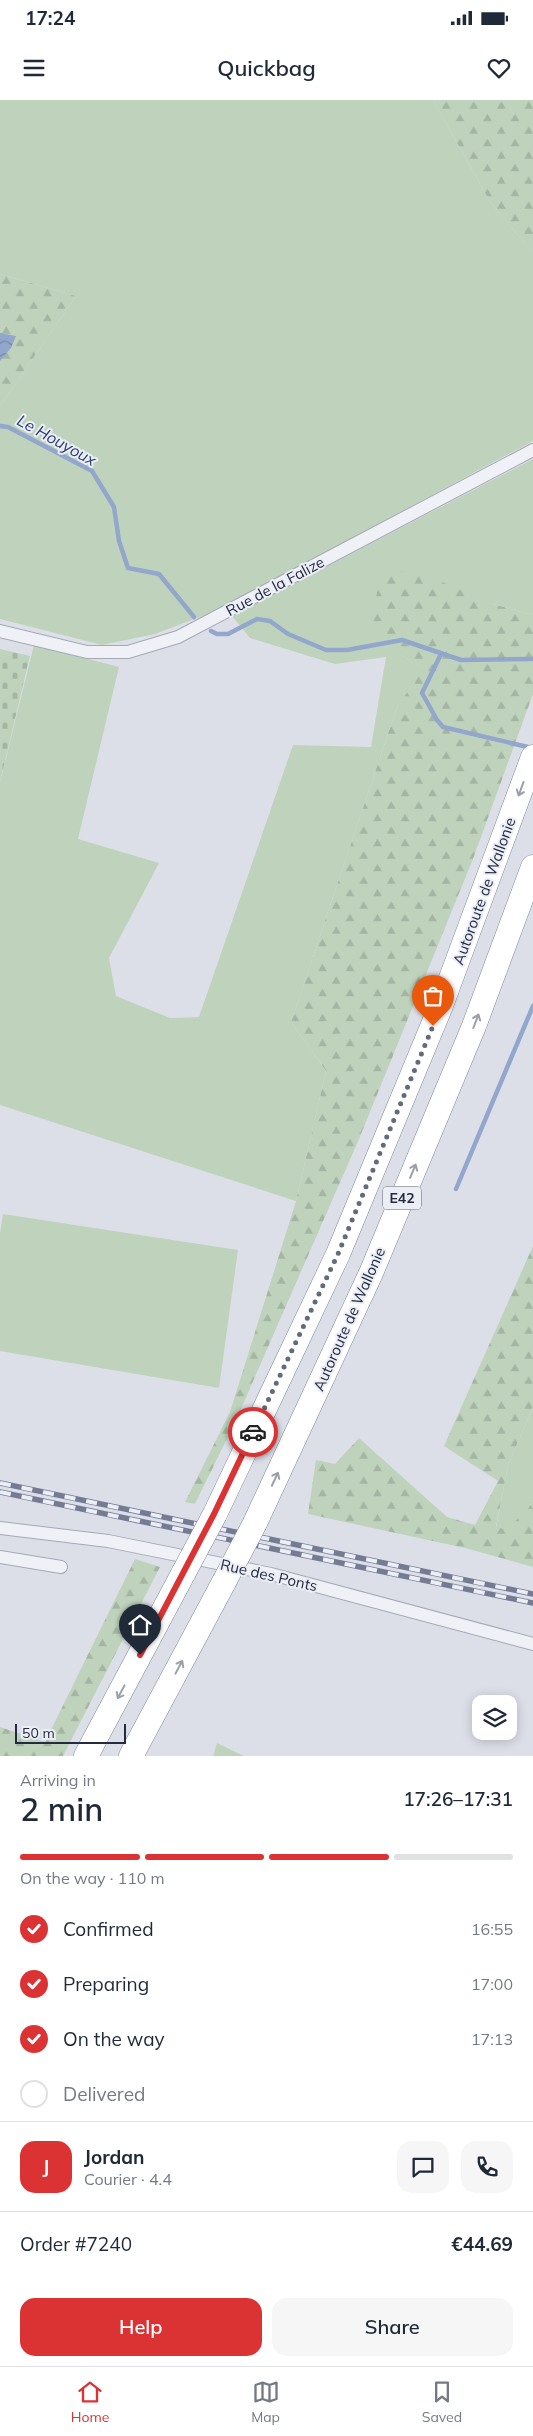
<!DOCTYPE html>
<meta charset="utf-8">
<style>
:root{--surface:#fff;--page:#f6f6f7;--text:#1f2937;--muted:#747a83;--line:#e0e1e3;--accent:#db3334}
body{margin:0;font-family:Mulish,sans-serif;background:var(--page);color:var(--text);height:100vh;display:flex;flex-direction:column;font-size:19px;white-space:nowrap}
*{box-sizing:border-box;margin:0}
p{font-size:16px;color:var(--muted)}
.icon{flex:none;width:28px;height:28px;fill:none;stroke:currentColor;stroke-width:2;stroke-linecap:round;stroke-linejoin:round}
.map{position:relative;height:1656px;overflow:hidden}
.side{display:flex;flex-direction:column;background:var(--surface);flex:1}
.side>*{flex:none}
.buttons{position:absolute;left:472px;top:1595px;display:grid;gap:10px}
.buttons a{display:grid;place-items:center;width:45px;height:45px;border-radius:10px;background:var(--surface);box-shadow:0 2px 12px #0003;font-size:25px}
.scale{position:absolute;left:15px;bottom:12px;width:111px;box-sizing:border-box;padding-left:5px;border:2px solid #242a40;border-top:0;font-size:14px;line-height:18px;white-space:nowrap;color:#242a40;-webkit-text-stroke:4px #eceef6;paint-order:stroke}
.pin{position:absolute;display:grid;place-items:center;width:42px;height:42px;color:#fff;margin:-51px -21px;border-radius:50% 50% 50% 0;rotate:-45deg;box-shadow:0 0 5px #0007}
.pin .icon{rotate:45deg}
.courier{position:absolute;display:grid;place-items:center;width:50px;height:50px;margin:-25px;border:4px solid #db3334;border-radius:50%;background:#fff;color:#222;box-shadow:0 1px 6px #0007}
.head em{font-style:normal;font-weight:600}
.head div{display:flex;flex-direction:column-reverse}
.head{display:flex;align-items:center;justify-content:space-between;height:85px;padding:0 20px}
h1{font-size:32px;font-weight:600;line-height:38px}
.bar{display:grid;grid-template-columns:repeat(4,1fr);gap:8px 5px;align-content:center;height:60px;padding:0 20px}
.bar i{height:6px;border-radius:4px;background:var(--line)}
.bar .selected{background:var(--accent)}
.bar p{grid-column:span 4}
.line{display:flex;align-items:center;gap:12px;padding:0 20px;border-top:1px solid var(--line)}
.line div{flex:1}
.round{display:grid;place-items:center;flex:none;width:52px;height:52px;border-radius:15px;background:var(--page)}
ol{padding:0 20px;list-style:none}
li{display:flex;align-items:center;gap:15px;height:55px}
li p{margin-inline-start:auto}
li .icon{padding:5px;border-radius:50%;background:var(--accent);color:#fff;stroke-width:4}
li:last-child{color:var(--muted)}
li i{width:28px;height:28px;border:2px solid var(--line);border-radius:50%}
.action{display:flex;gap:10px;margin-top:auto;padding:10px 20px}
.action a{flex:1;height:58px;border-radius:15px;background:var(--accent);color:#fff;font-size:20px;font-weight:600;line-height:58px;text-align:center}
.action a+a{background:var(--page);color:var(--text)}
.status{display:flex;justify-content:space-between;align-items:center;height:35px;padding:0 25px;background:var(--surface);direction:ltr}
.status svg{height:14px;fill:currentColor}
header{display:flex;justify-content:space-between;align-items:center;height:65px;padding:0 20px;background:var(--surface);font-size:22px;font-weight:600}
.menu{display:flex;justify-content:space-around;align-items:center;height:70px;border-top:1px solid var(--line);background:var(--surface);font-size:14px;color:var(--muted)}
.menu a{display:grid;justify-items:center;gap:2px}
.menu .selected{color:var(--accent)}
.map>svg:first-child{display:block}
.grass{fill:#bfd3bc}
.forest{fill:url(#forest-firs)}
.cemetery{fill:url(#cemetery-stones)}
.water{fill:url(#water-waves)}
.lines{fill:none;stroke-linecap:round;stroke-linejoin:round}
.stream{stroke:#93a6cc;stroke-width:4.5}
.street-casing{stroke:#a5a9b6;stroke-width:14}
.highway-casing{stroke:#828aa0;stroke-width:25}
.street{stroke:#eff1f6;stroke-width:12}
.highway{stroke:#fff;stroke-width:24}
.rail-casing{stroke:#747b93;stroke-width:5.5}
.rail{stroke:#eceef6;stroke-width:4;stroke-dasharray:11;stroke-linecap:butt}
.highway-bridge-casing{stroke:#828aa0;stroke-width:25;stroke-linecap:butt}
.highway-bridge{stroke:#fff;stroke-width:24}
.oneway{stroke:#9c9fa9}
.done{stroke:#64697b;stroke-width:5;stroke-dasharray:0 9}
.route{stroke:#db3334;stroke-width:6}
.labels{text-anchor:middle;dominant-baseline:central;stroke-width:4;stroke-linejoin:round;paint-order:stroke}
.shield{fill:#eceef6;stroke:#606577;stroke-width:1}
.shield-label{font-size:14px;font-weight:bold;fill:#242a40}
.street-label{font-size:15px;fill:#242a40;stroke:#eceef6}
.water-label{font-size:16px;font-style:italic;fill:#2b4277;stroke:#eceef6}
</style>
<div class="status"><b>17:24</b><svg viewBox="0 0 49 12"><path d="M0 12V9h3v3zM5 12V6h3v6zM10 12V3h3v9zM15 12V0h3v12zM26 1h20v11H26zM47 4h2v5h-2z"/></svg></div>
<header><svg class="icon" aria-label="menu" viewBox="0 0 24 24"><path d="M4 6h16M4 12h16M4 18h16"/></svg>Quickbag<svg class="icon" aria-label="heart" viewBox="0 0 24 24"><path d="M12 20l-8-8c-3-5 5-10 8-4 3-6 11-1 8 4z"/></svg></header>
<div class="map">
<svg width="533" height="1656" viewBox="0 0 533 1656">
<defs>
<pattern id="forest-firs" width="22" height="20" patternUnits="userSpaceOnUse" patternTransform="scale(1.25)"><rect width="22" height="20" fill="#bfd3bc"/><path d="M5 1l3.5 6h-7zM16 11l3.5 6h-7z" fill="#a4b5a3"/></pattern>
<pattern id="cemetery-stones" width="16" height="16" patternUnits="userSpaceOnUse" patternTransform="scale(1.25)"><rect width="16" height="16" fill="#bfd3bc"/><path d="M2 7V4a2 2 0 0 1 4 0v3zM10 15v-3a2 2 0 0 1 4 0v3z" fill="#a4b5a3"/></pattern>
<pattern id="water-waves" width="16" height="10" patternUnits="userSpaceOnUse" patternTransform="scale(1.25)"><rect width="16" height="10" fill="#93a6cc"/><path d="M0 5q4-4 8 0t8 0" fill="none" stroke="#7887a7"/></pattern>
</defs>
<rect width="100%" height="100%" fill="#dcdfe8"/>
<!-- grass -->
<path class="grass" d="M0 0H433L490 102 533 153V341L218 510 155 534 102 545 0 519V306L76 196 0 174Z
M533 359V515L493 504 401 555 425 568 397 607 291 922 326 971 296 1101 0 1005V682L34 545 119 567 78 739 159 763 109 858 116 896 170 918 199 917 293 645 371 647 386 557 335 564 250 538 232 516Z
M3 1114 238 1150 219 1288 0 1251V1133Z
M533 1307V1403L507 1431 496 1428 508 1365Z
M217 1643 244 1656H213Z"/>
<!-- forest -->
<path class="forest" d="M433 0H533V153L490 102Z
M0 174 76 196 0 306Z
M383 469 424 474 493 504 533 515V594L473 759 359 1039 237 1318 195 1404 185 1402 230 1312 296 1101 326 971 291 922 397 607 424 568 401 555 371 517Z
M533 1146V1307L508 1365 496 1427 507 1430 533 1403V1467L465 1448 308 1414 316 1360 335 1364 359 1338 447 1417 475 1425 498 1381 444 1346Z
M135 1459 160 1467 63 1656H0V1627L45 1642Z"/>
<!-- cemetery -->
<path class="cemetery" d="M0 549 30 556 0 682Z"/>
<!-- water -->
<path class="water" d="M0 233 16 236 11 248 0 261Z"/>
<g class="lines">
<!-- stream -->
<path class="stream" d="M0 326 8 327 92 371 114 407 119 441 128 468 159 474 194 517
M211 531 217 534H228L257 519 270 521 288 534 326 550H347L402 540 461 560 533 559
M441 554 422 593 437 620 443 627 532 648
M456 1089 533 906"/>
<defs>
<path id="street" d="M0 531 87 552H128L178 537 533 350
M0 1428 108 1441 271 1474 533 1544
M0 1457 61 1467"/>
<path id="highway" d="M215 1414 338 1154 440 908 533 657
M255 1423 371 1173 474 926 533 767
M86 1656 184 1472
M131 1656 224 1482"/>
</defs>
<!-- street casing -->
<use href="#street" class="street-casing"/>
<!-- highway casing -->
<use href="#highway" class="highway-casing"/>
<!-- street -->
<use href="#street" class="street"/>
<!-- highway -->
<use href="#highway" class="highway"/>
<defs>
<path id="rail" d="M0 1383 533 1494
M0 1392 533 1503"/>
</defs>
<!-- rail casing -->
<use href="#rail" class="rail-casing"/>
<!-- rail -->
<use href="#rail" class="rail"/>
<defs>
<path id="highway-bridge" d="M184 1472 215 1414
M224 1482 255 1423"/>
</defs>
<!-- highway-bridge casing -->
<use href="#highway-bridge" class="highway-bridge-casing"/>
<!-- highway-bridge -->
<use href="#highway-bridge" class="highway-bridge"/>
</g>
<!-- one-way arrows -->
<defs><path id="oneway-shaft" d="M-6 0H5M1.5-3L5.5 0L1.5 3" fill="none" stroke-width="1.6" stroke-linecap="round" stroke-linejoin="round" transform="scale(1.25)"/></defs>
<g class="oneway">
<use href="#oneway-shaft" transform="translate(521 689) rotate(110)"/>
<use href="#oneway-shaft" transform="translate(476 921) rotate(-69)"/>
<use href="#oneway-shaft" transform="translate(413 1071) rotate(-67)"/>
<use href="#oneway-shaft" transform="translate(275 1379) rotate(-65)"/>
<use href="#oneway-shaft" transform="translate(179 1567) rotate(-62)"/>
<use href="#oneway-shaft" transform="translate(121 1592) rotate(118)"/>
</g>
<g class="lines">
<!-- done -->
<path class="done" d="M253 1332 338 1154 433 926"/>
<!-- route -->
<path class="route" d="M140 1555 214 1414 253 1332"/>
</g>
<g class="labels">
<!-- shield labels -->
<rect class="shield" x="383" y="1086.5" width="38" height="23" rx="4"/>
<g class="shield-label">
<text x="402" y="1098">E42</text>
</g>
<!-- street labels -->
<g class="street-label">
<text transform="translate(275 486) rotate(-28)">Rue de la Falize</text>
<text transform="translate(484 791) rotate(-70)">Autoroute de Wallonie</text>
<text transform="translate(349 1219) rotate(-66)">Autoroute de Wallonie</text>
<text transform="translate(269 1475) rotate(13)">Rue des Ponts</text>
</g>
<!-- water labels -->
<g class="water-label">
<text transform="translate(57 340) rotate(29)">Le Houyoux</text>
</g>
</g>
</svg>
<div class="buttons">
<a><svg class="icon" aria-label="layers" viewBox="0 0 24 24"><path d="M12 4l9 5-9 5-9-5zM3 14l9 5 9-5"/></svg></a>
</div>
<div class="scale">50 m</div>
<div class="pin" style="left:433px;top:926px;background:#ea580c"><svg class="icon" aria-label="bag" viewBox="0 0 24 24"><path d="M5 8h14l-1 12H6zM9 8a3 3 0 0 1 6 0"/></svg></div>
<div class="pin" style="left:140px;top:1555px;background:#1f2937"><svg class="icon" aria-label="home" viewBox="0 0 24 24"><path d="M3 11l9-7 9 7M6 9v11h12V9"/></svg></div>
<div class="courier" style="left:253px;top:1332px"><svg class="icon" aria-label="car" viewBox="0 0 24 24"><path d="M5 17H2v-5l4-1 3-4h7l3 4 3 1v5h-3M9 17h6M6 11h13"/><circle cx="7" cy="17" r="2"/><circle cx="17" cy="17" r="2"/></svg></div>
</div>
<section class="side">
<div class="head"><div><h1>2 min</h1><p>Arriving in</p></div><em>17:26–17:31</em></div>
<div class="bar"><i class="selected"></i><i class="selected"></i><i class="selected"></i><i></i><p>On the way · 110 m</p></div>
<ol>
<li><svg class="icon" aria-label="check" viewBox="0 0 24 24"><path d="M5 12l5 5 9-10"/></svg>Confirmed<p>16:55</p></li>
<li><svg class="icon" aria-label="check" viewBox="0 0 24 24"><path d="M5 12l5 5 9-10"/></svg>Preparing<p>17:00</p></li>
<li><svg class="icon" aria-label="check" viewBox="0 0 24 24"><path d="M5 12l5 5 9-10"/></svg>On the way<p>17:13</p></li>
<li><i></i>Delivered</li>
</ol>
<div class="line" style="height:90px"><b class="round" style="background:var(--accent);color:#fff">J</b><div><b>Jordan</b><p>Courier · 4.4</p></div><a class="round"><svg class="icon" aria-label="chat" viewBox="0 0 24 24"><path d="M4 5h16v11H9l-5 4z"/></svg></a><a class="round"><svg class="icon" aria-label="phone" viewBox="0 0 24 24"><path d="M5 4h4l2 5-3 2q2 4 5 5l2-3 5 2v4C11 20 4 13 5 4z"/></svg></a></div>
<div class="line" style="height:65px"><div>Order #7240</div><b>€44.69</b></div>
<div class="action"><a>Help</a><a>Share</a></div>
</section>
<nav class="menu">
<a class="selected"><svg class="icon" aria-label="home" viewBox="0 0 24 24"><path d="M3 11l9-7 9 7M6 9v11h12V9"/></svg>Home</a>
<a><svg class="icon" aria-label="map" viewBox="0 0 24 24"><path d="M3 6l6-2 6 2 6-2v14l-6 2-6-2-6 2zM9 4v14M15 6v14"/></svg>Map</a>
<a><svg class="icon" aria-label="saved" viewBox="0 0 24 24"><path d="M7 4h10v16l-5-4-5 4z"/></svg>Saved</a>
</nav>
